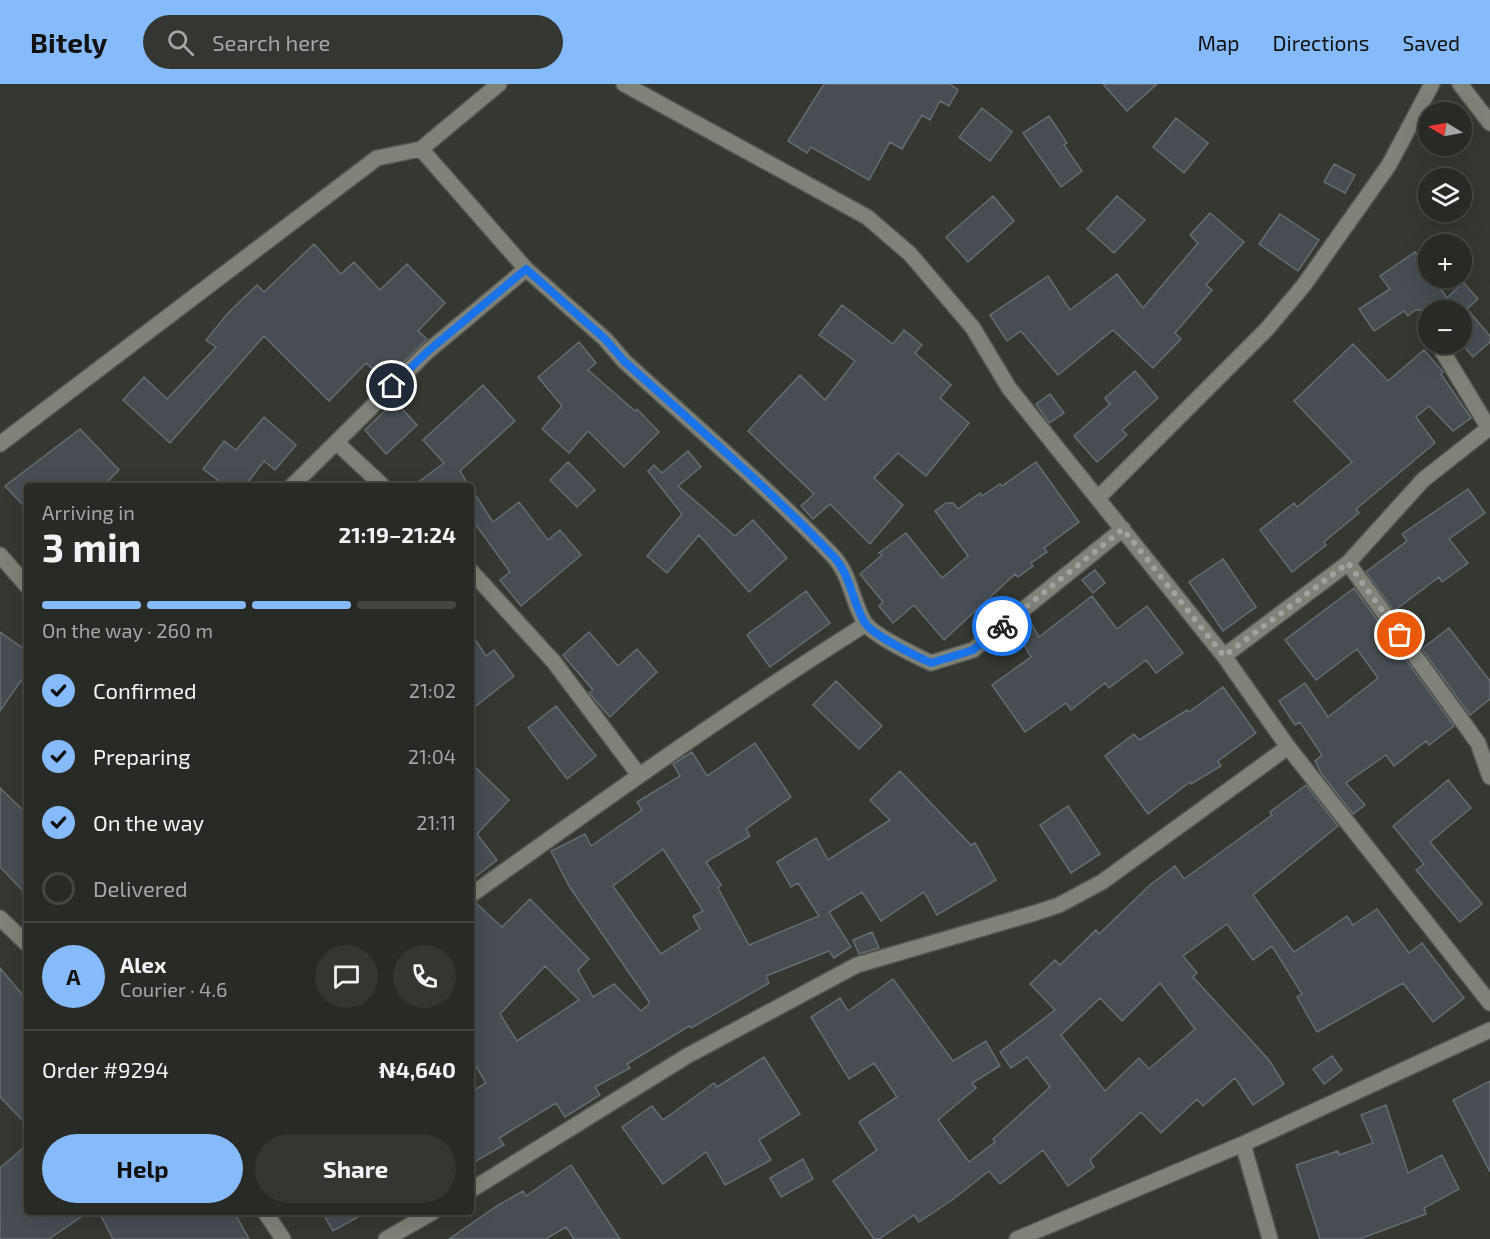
<!DOCTYPE html>
<meta charset="utf-8">
<style>
:root{--surface:#282a25;--page:#343632;--text:#f1f3f6;--muted:#a5a7a7;--line:#444642;--accent:#86bbfb}
body{margin:0;font-family:"Exo 2",sans-serif;background:var(--page);color:var(--text);height:100vh;display:flex;flex-direction:column;font-size:22px;white-space:nowrap}
*{box-sizing:border-box;margin:0}
p{font-size:20px;color:var(--muted)}
.icon{flex:none;width:33px;height:33px;fill:none;stroke:currentColor;stroke-width:2;stroke-linecap:round;stroke-linejoin:round}
.map{position:relative;flex:1;overflow:hidden}
.details{position:absolute;left:24px;top:399px;width:450px;height:732px;display:flex;flex-direction:column;background:var(--surface);border-radius:6px;box-shadow:0 6px 24px #0002,0 0 0 2px var(--line)}
.details>*{flex:none}
.needle{width:39px;rotate:280deg}
.controls{position:absolute;left:1418px;top:18px;display:grid;gap:12px}
.controls a{display:grid;place-items:center;width:54px;height:54px;border-radius:50%;background:var(--surface);box-shadow:0 6px 24px #0002,0 0 0 2px var(--line);font-size:30px}
.pin{position:absolute;display:grid;place-items:center;width:51px;height:51px;color:#fff;margin:-26px;border:3px solid #fff;border-radius:50%;box-shadow:0 2px 6px #0007}
.courier{position:absolute;display:grid;place-items:center;width:60px;height:60px;margin:-30px;border:4px solid #1a73e8;border-radius:50%;background:#fff;color:#222;box-shadow:0 2px 8px #0007}
.head em{font-style:normal;font-weight:700}
.head div{display:flex;flex-direction:column-reverse}
.head{display:flex;align-items:center;justify-content:space-between;height:102px;padding:0 18px}
h1{font-size:39px;font-weight:700;line-height:45px}
.bar{display:grid;grid-template-columns:repeat(4,1fr);gap:9px 6px;align-content:center;height:72px;padding:0 18px}
.bar i{height:8px;border-radius:4px;background:var(--line)}
.bar .on{background:var(--accent)}
.bar p{grid-column:span 4}
.line{display:flex;align-items:center;gap:15px;padding:0 18px;border-top:2px solid var(--line)}
.line div{flex:1}
.round{display:grid;place-items:center;flex:none;width:63px;height:63px;border-radius:32px;background:var(--page)}
ol{padding:0 18px;list-style:none}
li{display:flex;align-items:center;gap:18px;height:66px}
li p{margin-inline-start:auto}
li .icon{padding:6px;border-radius:50%;background:var(--accent);color:#111;stroke-width:4}
li:last-child{color:var(--muted)}
li i{width:33px;height:33px;border:3px solid var(--line);border-radius:50%}
.cta{display:flex;gap:12px;margin-top:auto;padding:12px 18px}
.cta a{flex:1;height:69px;border-radius:36px;background:var(--accent);color:#111;font-size:24px;font-weight:700;line-height:69px;text-align:center}
.cta a+a{background:var(--page);color:var(--text)}
header{display:flex;align-items:center;gap:36px;box-sizing:border-box;height:84px;padding:0 30px;background:var(--accent);color:#111}
header strong{font-size:28px}
nav{display:flex;gap:33px;margin-inline-start:auto;font-size:21px}
.search{width:420px;height:54px;background:var(--page);display:flex;align-items:center;gap:15px;box-sizing:border-box;padding:0 21px;border-radius:33px;color:var(--muted);font-size:22px}
.map>svg:first-child{display:block}
.building{fill:#474d53;stroke:#666c73;stroke-width:1.5;fill-rule:evenodd}
.lines{fill:none;stroke-linecap:round;stroke-linejoin:round}
.minor-casing{stroke:#52544d;stroke-width:18}
.minor{stroke:#7f8279;stroke-width:15}
.done{stroke:#a0a39d;stroke-width:6;stroke-dasharray:0 10.8}
.route{stroke:#1a73e8;stroke-width:8}
</style>
<header>
<strong>Bitely</strong>
<div class="search"><svg class="icon" aria-label="search" viewBox="0 0 24 24"><circle cx="10" cy="10" r="6"/><path d="M15 15l6 6"/></svg>Search here</div>
<nav><a>Map</a><a>Directions</a><a>Saved</a></nav>
</header>
<div class="map">
<svg width="1490" height="1155" viewBox="0 0 1490 1155">
<rect width="100%" height="100%" fill="#353831"/>
<!-- building -->
<path class="building" d="M824 0H950L958 6 949 22 940 17 930 36 922 31 902 65 890 58 869 96 811 63 807 69 788 57Z
M1103 0H1157L1127 27Z
M982 24 1012 48 990 77 959 53Z
M1049 32 1067 59 1064 61 1082 87 1061 103 1023 49Z
M1176 34 1208 59 1184 89 1153 63Z
M1334 80 1355 91 1345 109 1324 98Z
M993 112 1014 137 968 178 946 153Z
M1117 112 1145 136 1114 169 1087 145Z
M1210 129 1244 158 1206 201 1212 206 1175 249 1181 255 1153 284 1113 246 1058 291 1021 247 1007 257 990 231 1048 192 1070 226 1117 190 1143 224 1198 159 1190 151Z
M1280 130 1319 156 1298 187 1259 160Z
M314 160 341 190 354 178 380 206 407 180 445 219 418 247 427 255 385 296 366 279 329 317 264 252 170 359 123 316 144 293 167 315 216 263 206 256 228 229 257 201 264 208Z
M1415 168 1428 186V194H1433L1447 214 1463 198 1478 215 1467 225 1490 252V258L1473 273 1461 259V226H1415L1408 232 1404 227 1374 247 1359 225 1390 205 1380 192Z
M842 221 893 260 904 246 922 261 915 269 951 301 940 314 969 339 926 392 898 369 874 394 903 421 870 460 830 420 813 435 801 422 814 410 748 347 800 291 825 316 855 277 819 251Z
M579 258 596 279 588 286 635 327 637 325 659 348 624 383 588 347 569 369 542 345 562 322 538 293Z
M1353 260 1388 297 1424 266 1443 288 1441 290 1471 334 1453 347 1429 322 1416 333 1435 359 1356 425 1359 429 1324 458 1326 461 1292 488 1260 446 1294 419 1297 423 1352 378 1294 317Z
M1135 287 1158 314 1122 346 1127 351 1097 378 1074 352 1110 320 1105 314Z
M483 301 515 337 460 387 469 402H413L444 379 423 356Z
M1050 310 1064 329 1049 339 1036 320Z
M395 317 417 341 386 370 365 346Z
M264 333 296 361 275 386 264 377 245 402H226L203 385 224 357 236 366Z
M80 345 119 386 103 402H27V425L5 402Z
M688 367 701 383 678 402 735 452 753 436 787 474 749 508 699 451 667 489 647 472 682 430 648 387 654 381 662 389Z
M568 378 595 406 577 423 550 396Z
M1036 378 1079 438 1044 464 1047 468 1031 479 1033 482 1018 493 1015 490 944 556 914 521 893 539 879 522 883 518 860 490 882 471 879 469 906 449 942 494 968 472 935 427 946 419H953L958 425 980 409 982 412 1000 400 1002 402Z
M471 404 493 438 519 418 548 456 560 446 581 471 521 522 500 496 510 488 471 434Z
M1468 405 1485 429 1449 455 1468 479 1442 498 1439 493 1394 527 1366 488 1407 457 1402 450Z
M1223 475 1256 523 1223 547 1189 498Z
M1095 486 1105 499 1093 509 1082 496Z
M1354 504 1454 642 1429 661 1426 657 1394 682 1386 671 1346 699 1365 721 1353 730 1321 689 1315 677 1322 671 1300 638 1295 641 1279 617 1305 599 1328 633 1378 594 1357 565 1316 596 1285 556Z
M806 507 830 539 770 583 747 551Z
M1092 512 1117 545 1147 522 1183 569 1156 589 1146 576 1109 604 1105 599 1071 626 1066 619 1025 648 992 601 1031 573 1017 548 1031 539 1039 553Z
M1449 544 1490 597V615L1470 631 1422 565Z
M0 548 27 567V588L0 627Z
M589 548 618 582 637 565 657 588 610 633 589 609 593 606 563 571Z
M471 549 486 572 494 566 514 592 471 626Z
M836 597 882 642 859 665 813 621Z
M1223 603 1256 649 1218 677 1221 682 1191 700 1190 698 1148 730 1105 672 1134 650 1139 656 1187 626 1189 628Z
M556 622 596 672 567 695 528 644Z
M755 659 791 713 746 745 750 752 706 778 721 801 718 804 749 861 819 832 798 799 791 803 777 778 816 754 828 776 890 736 870 716 900 687 971 761 975 759 996 796 937 831 924 808 881 837 862 808 829 828 851 863 834 874 829 867 766 892 769 899 691 944 689 942 627 980 630 984 595 1003 600 1011 565 1033 556 1019 499 1054 504 1061 471 1080V1008L486 999 471 974V821L476 819 502 843 530 815 589 875 578 886 593 913 614 900 641 927 650 919 569 802 551 767 585 750 591 762 642 726 637 718 680 692 673 680 692 668 707 692ZM663 765 703 827 693 832 700 845 661 870 613 802ZM545 882 579 916 517 957 500 930Z
M471 679 509 716 477 750 497 776 471 796Z
M1448 696 1471 724 1430 758 1482 820 1460 838 1416 786 1424 780 1393 742Z
M1306 701 1338 742 1253 811 1294 868 1347 832 1353 841 1377 825 1409 869 1422 859 1464 914 1433 938 1403 899 1317 948 1297 913 1302 910 1272 862 1253 876 1227 840 1183 872 1197 889 1193 893 1269 976 1284 1000 1253 1021 1235 994 1203 1022 1197 1015 1161 1049 1141 1028 1090 1076 1094 1083 1068 1102 1043 1066 1000 1100 989 1087 952 1116 919 1138 914 1131 879 1155H874L833 1097 877 1066 859 1038 897 1013 874 979 849 995 811 933 840 914 848 927 893 895 953 977 986 957 1000 982 972 999 976 1004 938 1036 969 1078 995 1058 993 1055 1050 1003 1027 973 1011 984 1000 968 1055 926 1030 900 1055 876 1060 881 1096 846 1099 850 1151 800 1175 782 1184 795 1272 731 1270 728ZM1160 899 1195 945 1149 985 1139 974 1105 1007 1061 951 1100 914 1122 937Z
M0 704 27 730V811L0 783Z
M1068 722 1100 770 1071 789 1040 741Z
M872 848 879 864 859 870 853 856Z
M0 884 27 916V1041L0 1013Z
M1332 972 1342 986 1324 1000 1313 985Z
M764 973 800 1030 759 1056 771 1076 725 1101 706 1068 663 1100 622 1043 652 1022 663 1036 714 999 717 1003Z
M1490 997V1088L1453 1016Z
M1386 1021 1408 1089 1442 1071 1459 1105 1424 1124 1426 1130 1360 1155H1320L1296 1081 1338 1067 1339 1071 1373 1059 1361 1031Z
M27 1061V1128H88L49 1155H0V1084Z
M803 1075 813 1095 781 1113 770 1094Z
M571 1081 620 1155H574L566 1143 546 1155H449L497 1122 523 1107 526 1112Z
M99 1128H234L249 1155H113Z
M322 1128H367L333 1147Z"/>
<g class="lines">
<defs>
<path id="minor" d="M624 0 867 133 910 170 973 244 1009 304 1224 572 1288 663 1490 919
M1460 0 1490 39
M421 65 526 185 605 255 624 277C694 341 768 404 834 473 851 492 852 518 865 539 873 551 916 572 931 579L973 566 1123 445
M1438 260 1490 346
M337 359 383 402
M0 360 377 74 421 65 499 0
M292 402 427 268 526 185
M1098 414 1267 245 1304 201 1389 81 1432 0
M0 471 27 502
M1348 479 1478 659 1490 693
M471 487 554 578 639 691
M1224 572 1348 479 1423 396 1489 344
M471 811C601 718 731 625 866 540
M0 834 27 860
M1243 1060 1270 1155
M471 1106 687 972 857 881 1035 829 1059 821 1102 798 1288 663
M265 1128 283 1155
M386 1155 433 1128
M1017 1155 1243 1060 1490 946"/>
</defs>
<!-- minor casing -->
<use href="#minor" class="minor-casing"/>
<!-- minor -->
<use href="#minor" class="minor"/>
</g>
<g class="lines">
<!-- done -->
<path class="done" d="M1002 542 1123 445 1224 572 1348 479 1400 551"/>
<!-- route -->
<path class="route" d="M392 302 427 268 526 185 605 255 624 277C695 341 768 404 834 473 851 492 852 518 865 539 873 551 916 572 931 579L973 566 1002 542"/>
</g>
</svg>
<div class="controls">
<a><svg class="needle" viewBox="-14 -14 28 28"><path d="M0-13l5 13h-10z" fill="#e53935"/><path d="M0 13l5-13h-10z" fill="#a5a7a7"/></svg></a>
<a><svg class="icon" aria-label="layers" viewBox="0 0 24 24"><path d="M12 4l9 5-9 5-9-5zM3 14l9 5 9-5"/></svg></a>
<a>+</a>
<a>−</a>
</div>
<div class="pin" style="left:1400px;top:551px;background:#ea580c"><svg class="icon" aria-label="bag" viewBox="0 0 24 24"><path d="M5 8h14l-1 12H6zM9 8a3 3 0 0 1 6 0"/></svg></div>
<div class="pin" style="left:392px;top:302px;background:#1f2937"><svg class="icon" aria-label="home" viewBox="0 0 24 24"><path d="M3 11l9-7 9 7M6 9v11h12V9"/></svg></div>
<div class="courier" style="left:1002px;top:542px"><svg class="icon" aria-label="bike" viewBox="0 0 24 24"><circle cx="6" cy="16" r="4"/><circle cx="18" cy="16" r="4"/><path d="M6 16l4-8h5l3 8M10 8l3 8H6M13 5h3"/></svg></div>
<section class="details">
<div class="head"><div><h1>3 min</h1><p>Arriving in</p></div><em>21:19–21:24</em></div>
<div class="bar"><i class="on"></i><i class="on"></i><i class="on"></i><i></i><p>On the way · 260 m</p></div>
<ol>
<li><svg class="icon" aria-label="check" viewBox="0 0 24 24"><path d="M5 12l5 5 9-10"/></svg>Confirmed<p>21:02</p></li>
<li><svg class="icon" aria-label="check" viewBox="0 0 24 24"><path d="M5 12l5 5 9-10"/></svg>Preparing<p>21:04</p></li>
<li><svg class="icon" aria-label="check" viewBox="0 0 24 24"><path d="M5 12l5 5 9-10"/></svg>On the way<p>21:11</p></li>
<li><i></i>Delivered</li>
</ol>
<div class="line" style="height:108px"><b class="round" style="background:var(--accent);color:#111">A</b><div><b>Alex</b><p>Courier · 4.6</p></div><a class="round"><svg class="icon" aria-label="chat" viewBox="0 0 24 24"><path d="M4 5h16v11H9l-5 4z"/></svg></a><a class="round"><svg class="icon" aria-label="phone" viewBox="0 0 24 24"><path d="M5 4h4l2 5-3 2q2 4 5 5l2-3 5 2v4C11 20 4 13 5 4z"/></svg></a></div>
<div class="line" style="height:78px"><div>Order #9294</div><b>₦4,640</b></div>
<div class="cta"><a>Help</a><a>Share</a></div>
</section>
</div>
